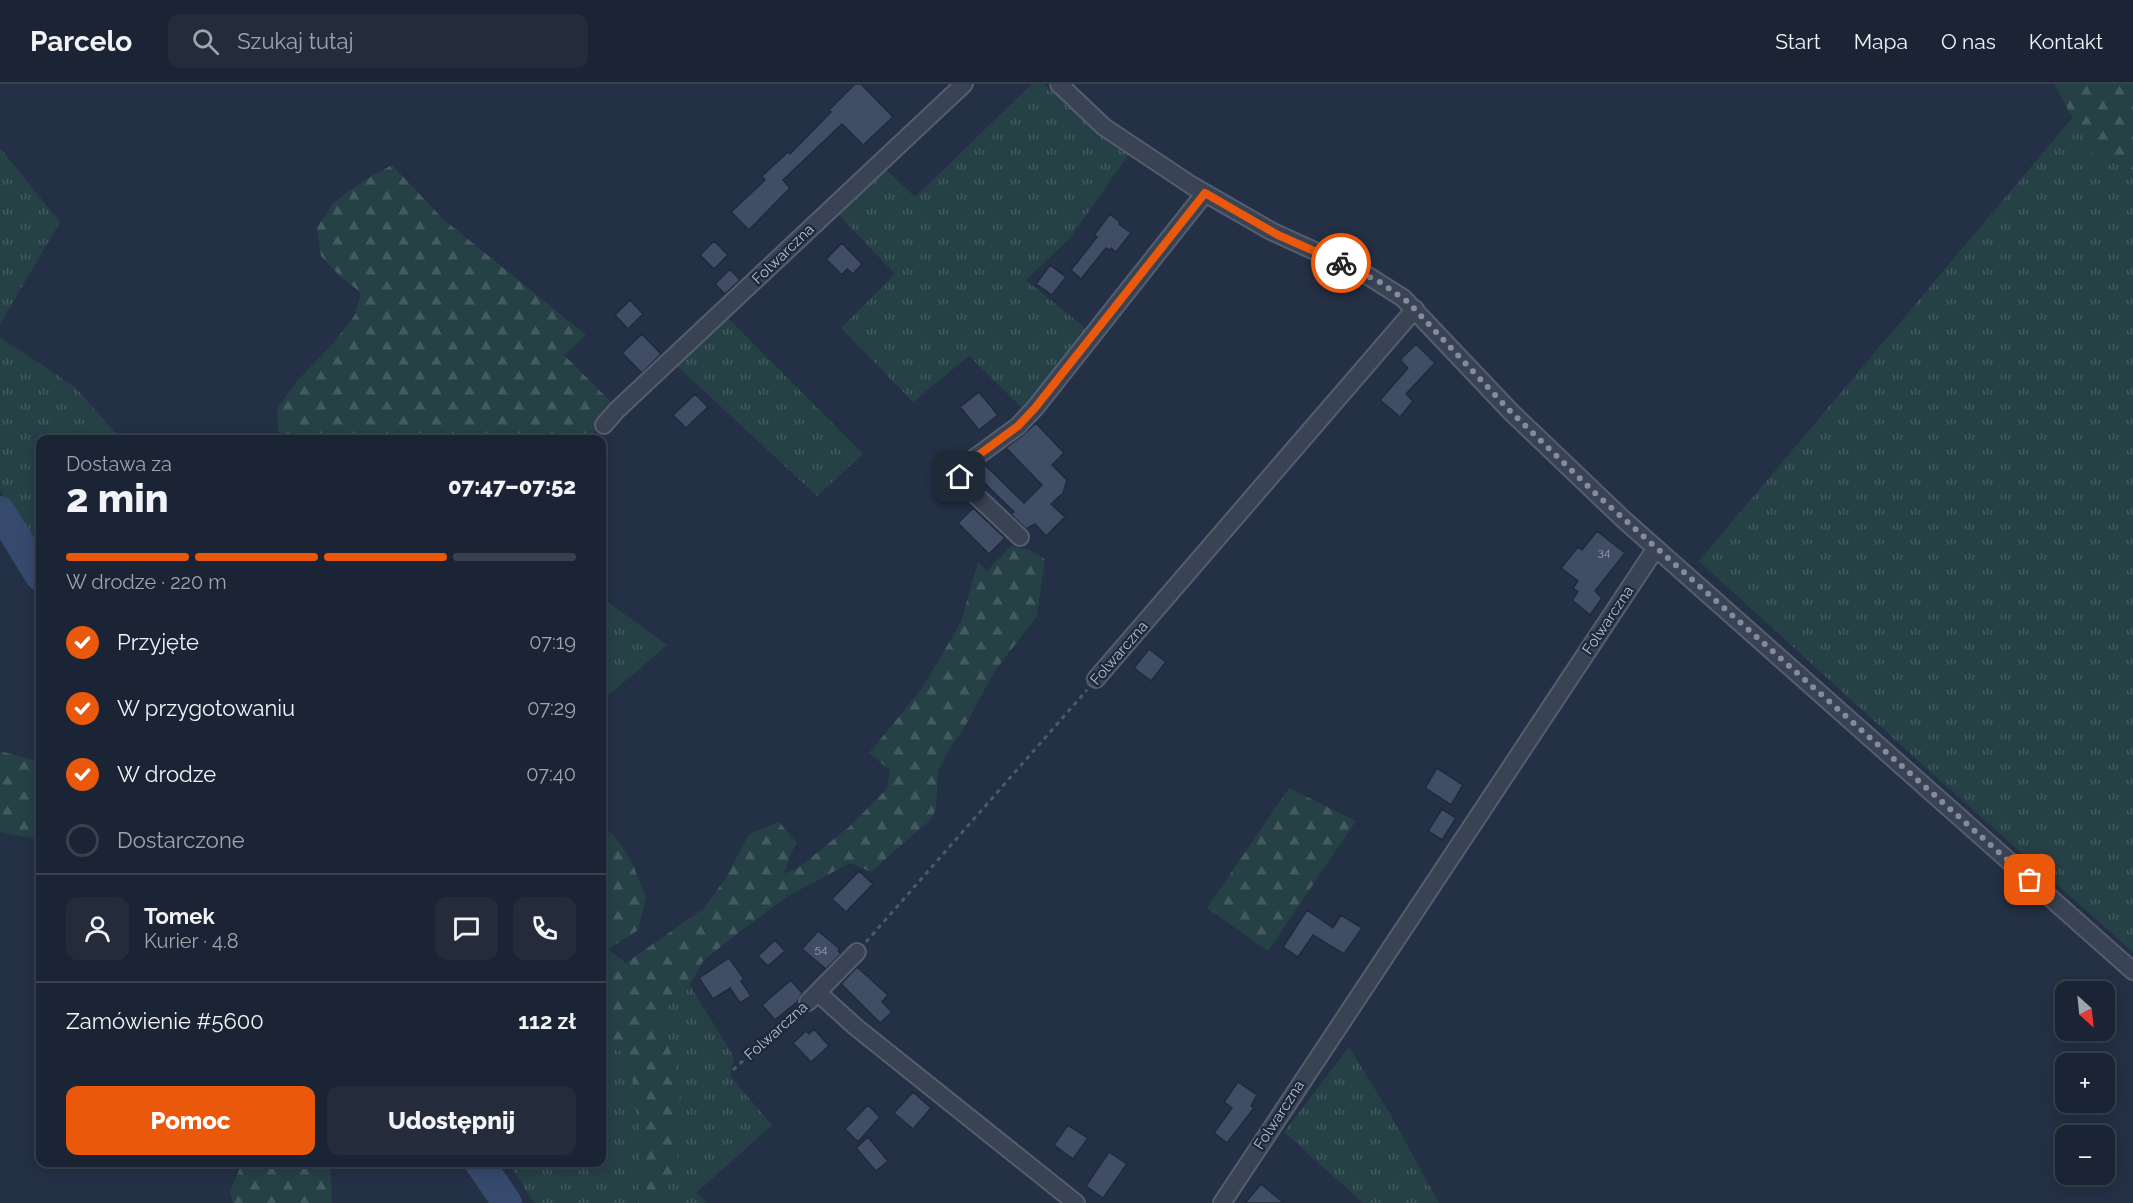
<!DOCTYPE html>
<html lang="pl">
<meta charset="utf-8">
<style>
:root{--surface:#1b2434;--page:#242c3c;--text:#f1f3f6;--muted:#a0a4ac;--line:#39414f;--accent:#ea580c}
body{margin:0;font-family:Raleway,sans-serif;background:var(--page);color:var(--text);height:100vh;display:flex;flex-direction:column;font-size:22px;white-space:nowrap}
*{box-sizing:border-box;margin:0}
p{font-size:20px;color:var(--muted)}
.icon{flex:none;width:33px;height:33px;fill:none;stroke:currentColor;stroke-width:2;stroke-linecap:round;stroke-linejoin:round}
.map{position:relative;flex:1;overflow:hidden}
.sheet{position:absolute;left:36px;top:351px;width:570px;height:732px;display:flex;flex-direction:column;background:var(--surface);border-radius:12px;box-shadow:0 3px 15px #0003,0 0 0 2px var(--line)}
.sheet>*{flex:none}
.needle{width:39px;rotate:153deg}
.tools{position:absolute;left:2055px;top:897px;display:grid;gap:12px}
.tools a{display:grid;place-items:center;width:60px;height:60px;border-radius:12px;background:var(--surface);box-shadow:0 3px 15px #0003,0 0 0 2px var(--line);font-size:30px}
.pin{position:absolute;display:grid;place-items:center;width:51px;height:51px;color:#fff;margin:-26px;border-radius:12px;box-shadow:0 3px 9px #0006}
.courier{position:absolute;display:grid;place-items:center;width:60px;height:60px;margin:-30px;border:4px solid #ea580c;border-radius:50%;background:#fff;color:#222;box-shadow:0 2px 8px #0007}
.head em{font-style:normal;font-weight:800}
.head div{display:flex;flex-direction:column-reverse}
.head{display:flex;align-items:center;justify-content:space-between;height:102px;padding:0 30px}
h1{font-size:39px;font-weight:800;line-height:45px}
.bar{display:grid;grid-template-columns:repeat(4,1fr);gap:9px 6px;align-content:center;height:72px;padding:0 30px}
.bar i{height:8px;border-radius:4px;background:var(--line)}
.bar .selected{background:var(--accent)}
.bar p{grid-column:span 4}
.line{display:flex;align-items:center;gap:15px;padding:0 30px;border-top:2px solid var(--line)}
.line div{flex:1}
.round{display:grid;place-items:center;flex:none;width:63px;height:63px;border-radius:12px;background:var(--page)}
ol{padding:0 30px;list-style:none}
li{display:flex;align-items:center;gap:18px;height:66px}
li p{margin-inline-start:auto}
li .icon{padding:6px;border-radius:50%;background:var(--accent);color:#fff;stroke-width:4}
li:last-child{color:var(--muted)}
li i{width:33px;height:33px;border:3px solid var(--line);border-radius:50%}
.cta{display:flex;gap:12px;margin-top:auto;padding:12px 30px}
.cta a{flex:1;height:69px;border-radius:12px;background:var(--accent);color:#fff;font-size:24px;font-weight:800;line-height:69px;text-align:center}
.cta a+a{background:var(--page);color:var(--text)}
header{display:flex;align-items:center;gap:36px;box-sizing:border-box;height:84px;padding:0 30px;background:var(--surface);border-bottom:2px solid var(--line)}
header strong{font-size:28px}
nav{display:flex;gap:33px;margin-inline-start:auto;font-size:21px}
.search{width:420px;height:54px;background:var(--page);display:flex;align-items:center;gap:15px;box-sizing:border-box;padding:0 21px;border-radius:12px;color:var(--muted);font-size:22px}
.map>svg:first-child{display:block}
.grass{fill:url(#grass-tufts)}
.forest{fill:url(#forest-firs)}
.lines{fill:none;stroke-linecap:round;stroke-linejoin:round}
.river{stroke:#364a6e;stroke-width:30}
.building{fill:#404d65;stroke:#1f2a3c;stroke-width:1.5}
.minor-casing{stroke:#545e6f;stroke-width:20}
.path{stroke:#455e62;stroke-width:3;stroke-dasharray:4.5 4.5;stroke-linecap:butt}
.minor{stroke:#394354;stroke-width:16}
.done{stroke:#838c9e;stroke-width:6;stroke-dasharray:0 10.8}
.route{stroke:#ea580c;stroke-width:8}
.labels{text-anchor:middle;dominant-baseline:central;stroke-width:4.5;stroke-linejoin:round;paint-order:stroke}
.number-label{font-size:12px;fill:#98a2b4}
.street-label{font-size:15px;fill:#b6bece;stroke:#1d283a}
</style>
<header>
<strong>Parcelo</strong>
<div class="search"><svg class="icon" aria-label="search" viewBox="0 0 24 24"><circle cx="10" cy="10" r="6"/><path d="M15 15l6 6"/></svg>Szukaj tutaj</div>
<nav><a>Start</a><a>Mapa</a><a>O nas</a><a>Kontakt</a></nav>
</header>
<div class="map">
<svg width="2133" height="1119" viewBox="0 0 2133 1119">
<defs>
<pattern id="grass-tufts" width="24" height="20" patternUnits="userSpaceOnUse" patternTransform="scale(1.5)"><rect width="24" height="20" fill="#264146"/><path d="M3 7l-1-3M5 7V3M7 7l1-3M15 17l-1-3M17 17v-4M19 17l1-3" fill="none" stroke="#435b60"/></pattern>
<pattern id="forest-firs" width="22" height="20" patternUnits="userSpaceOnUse" patternTransform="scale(1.5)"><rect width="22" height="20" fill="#264146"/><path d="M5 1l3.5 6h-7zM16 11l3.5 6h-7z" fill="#435b60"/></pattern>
</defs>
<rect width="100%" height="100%" fill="#243045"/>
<!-- grass -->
<path class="grass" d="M1032 0H1044L1093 45 1129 70 1070 154 1026 196 1090 248 1023 325 969 272 913 318 841 244 895 190 837 129 884 84 915 113Z
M2073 33 2093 71 2133 86V868L1928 686 1699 477Z
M0 64 60 138 0 240Z
M728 234 863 370 817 412 677 282Z
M0 253 76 304 121 355 40 356V474L0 406Z
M602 514 667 561 602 617Z
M689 900 734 973 730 992 772 1041 696 1109 707 1119H661L662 1117 657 922 680 918Z
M602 947 608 956 632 979 633 1012 641 1051 638 1119H534L509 1079 602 1078Z
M1349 963 1389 1028 1439 1119H1363L1284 1048Z"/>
<!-- forest -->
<path class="forest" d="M2054 0H2133V86L2093 71Z
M392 81 443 135 586 251 564 271 618 325 586 355 279 356 277 325 297 297 333 259 355 231 361 209 339 191 321 172 317 144 334 118 365 96Z
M1011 462 1030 466 1045 475 1037 532 994 588 965 642 948 668 938 687 936 725 931 735 871 788 850 779 788 812 734 852 703 877 680 918 657 922 674 980 681 1016 677 1079 661 1119H638L641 1051 633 1012 632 979 608 956 602 947V744L612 749 631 776 646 813 638 846 608 865 626 879 703 825 726 794 749 750 779 738 796 758 783 790 798 784 849 743 887 705 890 686 869 669 921 606 961 538 978 478 987 487Z
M0 667 40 678V756L0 748Z
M1289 704 1356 737 1268 867 1207 824Z
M242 1079H330L332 1119H233L230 1108Z"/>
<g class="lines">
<!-- river -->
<path class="river" d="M0 427 40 492
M479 1078 507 1119"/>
</g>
<!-- building -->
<path class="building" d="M855 0H861L893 33 863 61 842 40 783 96 790 104 749 146 731 128 765 96 762 92 788 68 790 70 831 28 829 26Z
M1110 130 1120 138 1119 140 1131 149 1116 168 1111 164 1109 166 1106 164 1081 195 1071 186 1097 153 1094 151Z
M714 157 728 171 714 185 700 171Z
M842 159 862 180 853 190 847 185 842 191 826 175Z
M1050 181 1066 193 1052 211 1036 200Z
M730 185 740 196 725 210 715 200Z
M630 216 643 230 628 245 615 231Z
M642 250 661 270 642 289 622 269Z
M1416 260 1435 279 1406 310 1413 317 1400 333 1380 316 1408 284 1400 276Z
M979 308 998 331 979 346 960 323Z
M695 310 708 323 686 344 673 331Z
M1036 339 1064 369 1052 381 1067 396 1063 409 1051 420 1065 433 1046 452 1035 440 1026 445 1011 430 1014 428 973 388 984 380 1024 419 1042 401 1006 364 1024 350Z
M973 424 1005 454 989 470 958 439Z
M1597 447 1625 469 1595 507 1602 514 1590 531 1572 516 1578 508 1573 504 1578 497 1561 484 1578 463 1582 466Z
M1149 565 1166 578 1151 597 1134 584Z
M1437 684 1463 701 1451 721 1425 704Z
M1442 725 1456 734 1442 756 1428 747Z
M859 787 873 800 846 828 832 815Z
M1307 826 1333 844 1341 831 1362 844 1344 870 1313 851 1298 873 1283 863Z
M818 847 840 865 838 867 841 870 826 885 802 865Z
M775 856 785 867 768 882 758 872Z
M729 874 744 895 741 897 751 912 740 919 730 904 713 915 699 894Z
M857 883 888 911 882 918 892 928 880 939 841 900Z
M791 896 802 909 798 917 775 936 762 921Z
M814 945 829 962 811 978 793 959 806 947 809 950Z
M1238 998 1257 1011 1251 1022 1254 1024 1227 1059 1214 1049 1232 1024 1224 1018Z
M913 1008 931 1024 913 1045 894 1029Z
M868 1021 880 1033 858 1058 845 1045Z
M1068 1041 1088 1054 1073 1075 1054 1061Z
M868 1053 888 1077 876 1087 856 1064Z
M1109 1068 1127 1080 1103 1114 1086 1102Z
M1261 1100 1284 1119H1245Z"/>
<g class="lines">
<defs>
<path id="minor" d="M1059 0 1104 43 1191 101 1271 147 1365 190 1403 214 1511 328 1623 435 2133 887
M604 341 617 326 964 0
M1020 453 963 399 960 393 965 381 1018 342 1035 324 1205 109
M1096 595 1415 225
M818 909 857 944 1076 1119
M808 918 857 868
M1222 1119 1656 464"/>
</defs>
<!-- minor casing -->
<use href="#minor" class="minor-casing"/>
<!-- path -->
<path class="path" d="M866 858 1087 606
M733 986 798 927"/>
<!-- minor -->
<use href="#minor" class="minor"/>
</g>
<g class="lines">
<!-- done -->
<path class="done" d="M1341 179 1380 198 1408 218 1511 328 1597 411 2030 796"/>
<!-- route -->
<path class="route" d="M960 393 965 381 1018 342 1035 324 1205 109 1278 151 1341 179"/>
</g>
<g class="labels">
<!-- number labels -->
<g class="number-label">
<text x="1604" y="468">34</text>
<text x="821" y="865">54</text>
</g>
<!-- street labels -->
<g class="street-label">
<text transform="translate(783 170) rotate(-44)">Folwarczna</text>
<text transform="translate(1608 536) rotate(-56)">Folwarczna</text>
<text transform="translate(1119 569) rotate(-49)">Folwarczna</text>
<text transform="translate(776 947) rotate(-42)">Folwarczna</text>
<text transform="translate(1279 1031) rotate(-57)">Folwarczna</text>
</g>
</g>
</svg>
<div class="tools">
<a><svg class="needle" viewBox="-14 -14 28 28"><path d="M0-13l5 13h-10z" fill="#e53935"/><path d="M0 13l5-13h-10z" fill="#a0a4ac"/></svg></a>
<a>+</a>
<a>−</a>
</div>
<div class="pin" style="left:2030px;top:796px;background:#ea580c"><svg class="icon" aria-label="bag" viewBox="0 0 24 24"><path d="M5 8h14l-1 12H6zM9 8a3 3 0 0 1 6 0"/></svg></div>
<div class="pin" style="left:960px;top:393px;background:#1f2937"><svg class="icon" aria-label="home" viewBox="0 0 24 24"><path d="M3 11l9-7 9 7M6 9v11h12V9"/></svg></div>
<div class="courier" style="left:1341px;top:179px"><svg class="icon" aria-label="bike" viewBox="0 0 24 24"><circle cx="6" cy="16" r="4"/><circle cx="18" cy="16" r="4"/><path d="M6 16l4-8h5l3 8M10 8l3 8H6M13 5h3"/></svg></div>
<section class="sheet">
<div class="head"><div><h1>2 min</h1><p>Dostawa za</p></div><em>07:47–07:52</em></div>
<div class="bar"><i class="selected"></i><i class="selected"></i><i class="selected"></i><i></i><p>W drodze · 220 m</p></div>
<ol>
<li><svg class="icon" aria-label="check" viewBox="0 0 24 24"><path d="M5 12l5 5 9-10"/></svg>Przyjęte<p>07:19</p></li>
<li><svg class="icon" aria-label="check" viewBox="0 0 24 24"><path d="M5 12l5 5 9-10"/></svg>W przygotowaniu<p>07:29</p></li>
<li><svg class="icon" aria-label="check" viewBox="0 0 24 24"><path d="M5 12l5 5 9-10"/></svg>W drodze<p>07:40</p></li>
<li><i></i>Dostarczone</li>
</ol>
<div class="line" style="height:108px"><a class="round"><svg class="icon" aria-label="person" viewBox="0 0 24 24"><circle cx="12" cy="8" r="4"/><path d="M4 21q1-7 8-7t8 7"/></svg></a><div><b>Tomek</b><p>Kurier · 4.8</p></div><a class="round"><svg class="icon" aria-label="chat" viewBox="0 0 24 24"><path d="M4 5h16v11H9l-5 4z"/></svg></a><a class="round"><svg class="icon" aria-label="phone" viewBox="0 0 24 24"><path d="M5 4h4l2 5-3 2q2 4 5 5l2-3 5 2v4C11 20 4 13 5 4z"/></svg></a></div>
<div class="line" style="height:78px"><div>Zamówienie #5600</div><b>112 zł</b></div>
<div class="cta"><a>Pomoc</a><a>Udostępnij</a></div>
</section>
</div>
